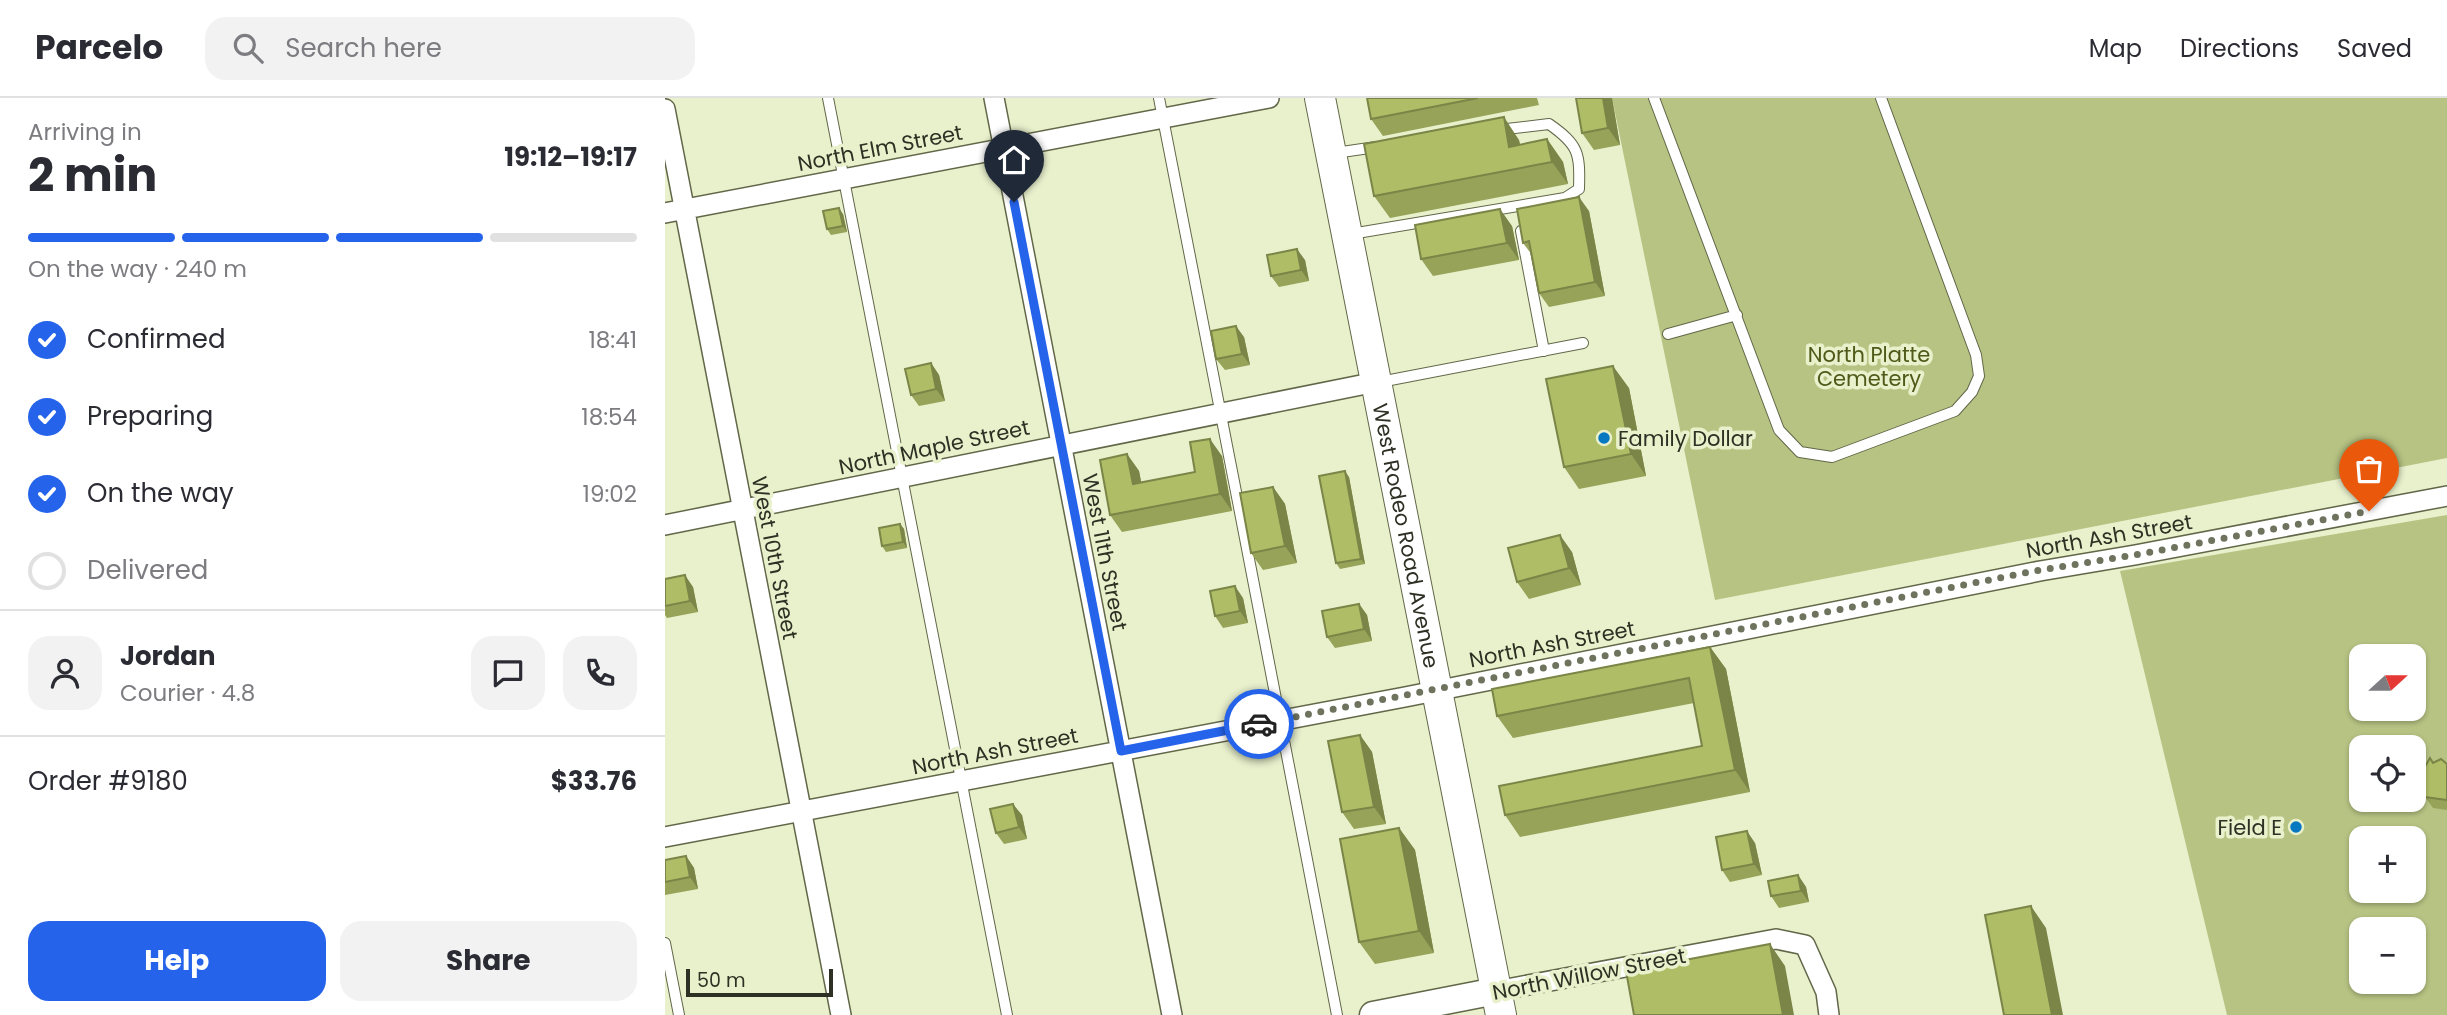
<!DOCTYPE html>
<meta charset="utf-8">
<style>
:root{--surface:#fff;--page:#f2f2f3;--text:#2b2b33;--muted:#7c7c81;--line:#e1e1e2;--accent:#2563eb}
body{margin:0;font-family:Poppins,sans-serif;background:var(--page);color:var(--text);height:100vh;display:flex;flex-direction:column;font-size:26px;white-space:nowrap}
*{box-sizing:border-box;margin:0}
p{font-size:23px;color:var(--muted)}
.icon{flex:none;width:38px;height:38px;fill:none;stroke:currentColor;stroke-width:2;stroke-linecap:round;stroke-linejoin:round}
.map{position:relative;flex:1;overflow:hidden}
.panel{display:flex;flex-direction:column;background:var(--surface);width:665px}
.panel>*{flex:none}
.needle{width:46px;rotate:69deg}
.fabs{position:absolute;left:1684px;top:546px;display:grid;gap:14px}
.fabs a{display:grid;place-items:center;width:77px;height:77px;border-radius:14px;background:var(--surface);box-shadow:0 2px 5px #0004;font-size:35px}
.scale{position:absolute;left:21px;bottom:18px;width:147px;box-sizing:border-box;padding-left:7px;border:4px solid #2d3023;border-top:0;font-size:19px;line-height:24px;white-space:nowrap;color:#2d3023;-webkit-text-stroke:5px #e8f0cc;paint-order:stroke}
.pin{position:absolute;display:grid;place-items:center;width:60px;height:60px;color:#fff;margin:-72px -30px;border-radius:50% 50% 50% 0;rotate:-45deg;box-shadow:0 0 7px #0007}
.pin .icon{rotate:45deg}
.courier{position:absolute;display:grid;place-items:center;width:70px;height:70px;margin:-35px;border:5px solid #2563eb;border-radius:50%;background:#fff;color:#222;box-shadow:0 2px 9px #0007}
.head em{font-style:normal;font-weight:700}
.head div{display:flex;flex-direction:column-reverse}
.head{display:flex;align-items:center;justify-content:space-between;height:119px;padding:0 28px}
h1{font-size:46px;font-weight:700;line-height:52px}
.bar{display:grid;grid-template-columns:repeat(4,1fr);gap:10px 7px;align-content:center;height:84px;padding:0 28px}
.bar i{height:9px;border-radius:5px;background:var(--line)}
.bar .selected{background:var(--accent)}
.bar p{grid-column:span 4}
.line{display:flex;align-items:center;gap:18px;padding:0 28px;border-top:2px solid var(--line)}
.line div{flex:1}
.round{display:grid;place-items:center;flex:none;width:74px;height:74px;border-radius:21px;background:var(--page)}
ol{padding:0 28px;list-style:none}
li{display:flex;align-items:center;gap:21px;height:77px}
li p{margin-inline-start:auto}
li .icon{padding:7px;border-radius:50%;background:var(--accent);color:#fff;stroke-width:4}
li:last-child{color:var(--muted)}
li i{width:38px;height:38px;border:4px solid var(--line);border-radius:50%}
.button{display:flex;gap:14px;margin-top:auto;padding:14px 28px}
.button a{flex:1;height:80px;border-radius:21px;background:var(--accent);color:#fff;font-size:28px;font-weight:700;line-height:80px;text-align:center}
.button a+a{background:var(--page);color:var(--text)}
header{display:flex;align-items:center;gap:42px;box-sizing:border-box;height:98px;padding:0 35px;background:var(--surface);border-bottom:2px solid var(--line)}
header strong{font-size:33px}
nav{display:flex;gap:38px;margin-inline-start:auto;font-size:24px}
.search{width:490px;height:63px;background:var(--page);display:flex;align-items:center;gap:18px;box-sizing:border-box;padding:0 24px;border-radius:21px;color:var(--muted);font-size:26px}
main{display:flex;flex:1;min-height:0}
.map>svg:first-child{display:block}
.green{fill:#b7c383;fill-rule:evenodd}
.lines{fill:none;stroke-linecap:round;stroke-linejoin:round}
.lane-casing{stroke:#616748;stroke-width:12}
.street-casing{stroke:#616748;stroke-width:22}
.secondary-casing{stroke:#616748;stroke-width:29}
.primary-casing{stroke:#616748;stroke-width:32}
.lane{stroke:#fff;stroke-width:10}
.street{stroke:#fff;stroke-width:19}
.secondary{stroke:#fff;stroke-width:26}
.primary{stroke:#fff;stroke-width:30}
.wall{fill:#96a358}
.shaded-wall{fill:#7a8547}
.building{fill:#afbe66;stroke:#7a8547;stroke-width:2}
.done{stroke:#6e735e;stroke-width:7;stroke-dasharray:0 12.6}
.route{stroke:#2563eb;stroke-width:9}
.poi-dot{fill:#0678c2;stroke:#e8f0cc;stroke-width:2.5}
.labels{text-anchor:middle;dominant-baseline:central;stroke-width:7;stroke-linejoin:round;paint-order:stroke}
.street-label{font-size:21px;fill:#2d3023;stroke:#e8f0cc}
.park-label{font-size:21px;fill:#505919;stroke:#e8f0cc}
.poi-label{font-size:21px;fill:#2d3023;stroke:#e8f0cc;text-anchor:start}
</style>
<header>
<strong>Parcelo</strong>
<div class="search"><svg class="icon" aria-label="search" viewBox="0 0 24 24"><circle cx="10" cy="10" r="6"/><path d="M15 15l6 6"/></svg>Search here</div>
<nav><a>Map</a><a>Directions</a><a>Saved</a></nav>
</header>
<main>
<section class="panel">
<div class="head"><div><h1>2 min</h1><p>Arriving in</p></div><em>19:12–19:17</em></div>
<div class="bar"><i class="selected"></i><i class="selected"></i><i class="selected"></i><i></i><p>On the way · 240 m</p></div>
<ol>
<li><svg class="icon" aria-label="check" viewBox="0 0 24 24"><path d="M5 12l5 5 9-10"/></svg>Confirmed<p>18:41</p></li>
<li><svg class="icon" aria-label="check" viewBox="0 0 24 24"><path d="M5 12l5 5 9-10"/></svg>Preparing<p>18:54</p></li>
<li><svg class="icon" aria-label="check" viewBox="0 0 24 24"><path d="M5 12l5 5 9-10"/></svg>On the way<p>19:02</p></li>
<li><i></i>Delivered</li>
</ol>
<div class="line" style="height:126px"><a class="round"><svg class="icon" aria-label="person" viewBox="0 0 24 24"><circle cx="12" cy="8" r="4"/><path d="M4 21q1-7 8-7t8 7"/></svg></a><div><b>Jordan</b><p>Courier · 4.8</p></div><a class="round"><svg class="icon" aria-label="chat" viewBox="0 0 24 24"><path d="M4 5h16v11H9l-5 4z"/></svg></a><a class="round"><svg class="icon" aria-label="phone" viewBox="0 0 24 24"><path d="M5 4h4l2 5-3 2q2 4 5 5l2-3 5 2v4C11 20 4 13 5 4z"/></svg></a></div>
<div class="line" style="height:91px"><div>Order #9180</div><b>$33.76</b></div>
<div class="button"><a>Help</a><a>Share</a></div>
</section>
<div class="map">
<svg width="1782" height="917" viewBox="0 0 1782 917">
<rect width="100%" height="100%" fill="#e8f0cc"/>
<!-- green -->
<path class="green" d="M947 0H1782V360L1050 502Z
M1782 417V917H1562L1455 473ZM1696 558H1748V611H1696ZM1696 649H1748V702H1696ZM1696 740H1748V793H1696ZM1696 831H1748V884H1696Z"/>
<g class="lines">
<defs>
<path id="lane" d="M163 0 342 917
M494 0C556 305 611 612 672 917
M989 0 1114 332 1135 354 1167 359 1290 313 1307 294 1314 278 1311 257 1216 0
M670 55 711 49
M856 133 879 253
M686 136 900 100 914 91C915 55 914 47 884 26L833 32
M1003 236 1072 217
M715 284 918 245
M0 845 14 917"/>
<path id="street" d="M329 0 507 917
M0 11 176 917
M0 115 604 0
M0 427 711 284
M0 739 740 599 1375 473 1470 457 1782 398
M831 893 1111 841 1140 847 1161 894 1164 917"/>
<path id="secondary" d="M708 917 831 893"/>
<g id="primary">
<path id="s1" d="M655 0 836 917"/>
</g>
</defs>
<!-- lane casing -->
<use href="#lane" class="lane-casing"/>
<!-- street casing -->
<use href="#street" class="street-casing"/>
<!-- secondary casing -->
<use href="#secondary" class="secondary-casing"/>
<!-- primary casing -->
<use href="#primary" class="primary-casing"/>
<!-- lane -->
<use href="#lane" class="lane"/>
<!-- street -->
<use href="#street" class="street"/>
<!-- secondary -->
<use href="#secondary" class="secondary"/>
<!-- primary -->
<use href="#primary" class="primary"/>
</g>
<!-- wall -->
<path class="wall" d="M702 0H872L874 7 718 38 706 21Z
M911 0H947L955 47 929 52 917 35Z
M882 41 898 64 903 86 725 120 709 98 854 42 855 47Z
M924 113 940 198 884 209 874 195 867 157 858 145Z
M178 116 182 134 166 137 162 131Z
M847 128 854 162 768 178 756 161Z
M640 162 644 183 614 189 606 178Z
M579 239 585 267 560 272 551 261Z
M266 265 274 277 280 303 254 308 246 297Z
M964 290 981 378 914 391 899 369Z
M462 356 474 373 476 384 530 374 557 358 567 413 457 434 445 417Z
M684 379 700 466 675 471 671 465Z
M608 389 620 406 632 465 598 472 586 455Z
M235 426 239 431 242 450 221 454 217 448Z
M907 454 916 487 864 501 852 484Z
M0 481 28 489 33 514 2 520 0 517Z
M578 500 583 525 558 530 550 518Z
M694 506 702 517 707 543 670 550 662 539Z
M1045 549 1061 571 1085 694 855 739 840 717 1037 648 1029 605 848 640 832 618Z
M695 637 707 654 721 726 689 731 677 714Z
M1765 660 1769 665 1782 666V712L1768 710 1760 699Z
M357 717 362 741 339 746 331 735Z
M734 730 750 752 769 855 710 866 694 844Z
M1090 745 1097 777 1065 784 1057 772Z
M21 758 29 770 33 791 0 797V762Z
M1133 777 1141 789 1144 804 1114 810 1106 798Z"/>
<!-- shaded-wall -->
<path class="shaded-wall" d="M938 0H947L955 47 943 30Z
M839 19 854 42 860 71 844 49Z
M882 41 898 64 903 86 887 64Z
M914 99 924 113 940 198 930 184Z
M174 110 178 116 182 134 178 128Z
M835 111 847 128 854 162 842 145Z
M632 151 640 162 644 183 636 172Z
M571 228 579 239 585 267 577 256Z
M266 265 274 277 280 303 271 291Z
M948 268 964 290 981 378 966 356Z
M545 341 557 358 567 413 555 396Z
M462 356 474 373 480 403 468 386Z
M680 373 684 379 700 466 696 461Z
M608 389 620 406 632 465 620 448Z
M235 426 239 431 242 450 238 444Z
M895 437 907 454 916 487 904 470Z
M20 477 28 489 33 514 25 503Z
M570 488 578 500 583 525 575 513Z
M694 506 702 517 707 543 699 531Z
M1045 549 1061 571 1085 694 1070 672Z
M695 637 707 654 721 726 709 709Z
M348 706 357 717 362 741 354 729Z
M734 730 750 752 769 855 754 833Z
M1082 733 1090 745 1097 777 1089 766Z
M21 758 29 770 33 791 25 779Z
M1133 777 1141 789 1144 804 1136 793Z
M1366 808 1381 830 1398 917H1387Z
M1105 846 1120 868 1129 917H1118Z"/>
<!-- building -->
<path class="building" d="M702 0H813L706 21Z
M911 0H938L943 30 917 35Z
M839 19 844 49 882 41 887 64 709 98 699 46Z
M914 99 930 184 874 195 864 143 858 145 852 111Z
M174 110 178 128 162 131 158 113Z
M835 111 842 145 756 161 750 127Z
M632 151 636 172 606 178 602 157Z
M571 228 577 256 551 261 546 233Z
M266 265 271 291 246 297 240 271Z
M948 268 966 356 899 369 881 281Z
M545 341 555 396 445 417 435 362 462 356 468 386 530 374 525 344Z
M680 373 696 461 671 465 654 378Z
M608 389 620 448 586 455 575 395Z
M235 426 238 444 217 448 214 430Z
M895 437 904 470 852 484 843 450Z
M20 477 25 503 0 508V481Z
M570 488 575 513 550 518 545 493Z
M694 506 699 531 662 539 657 513Z
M1045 549 1070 672 840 717 834 688 1037 648 1024 580 832 618 827 591Z
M695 637 709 709 677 714 663 643Z
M1765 660 1768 665 1776 661 1782 666V702L1760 699 1754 679Z
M348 706 354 729 331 735 325 711Z
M734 730 754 833 694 844 675 741Z
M1082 733 1089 766 1057 772 1051 739Z
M21 758 25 779 0 784V762Z
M1133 777 1136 793 1106 798 1103 783Z
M1366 808 1387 917H1339L1320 817Z
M1105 846 1118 917H969L961 873Z"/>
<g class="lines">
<!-- done -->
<path class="done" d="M594 626 1375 472 1470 457 1704 413"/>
<!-- route -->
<path class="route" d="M349 104 456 653 594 626"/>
</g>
<!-- markers -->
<g class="poi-dot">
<circle cx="939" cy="340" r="7"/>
<circle cx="1631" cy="729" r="7"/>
</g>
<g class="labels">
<!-- street labels -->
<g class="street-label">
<text transform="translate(215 50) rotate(-11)">North Elm Street</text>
<text transform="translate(269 349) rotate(-12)">North Maple Street</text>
<text stroke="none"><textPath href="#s1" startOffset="446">West Rodeo Road Avenue</textPath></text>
<text transform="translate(1444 438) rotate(-10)">North Ash Street</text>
<text transform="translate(440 454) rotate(79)">West 11th Street</text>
<text transform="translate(110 460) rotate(79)">West 10th Street</text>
<text transform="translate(887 546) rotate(-11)">North Ash Street</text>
<text transform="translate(330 653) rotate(-11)">North Ash Street</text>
<text transform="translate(924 876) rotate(-11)">North Willow Street</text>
</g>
<!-- park labels -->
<g class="park-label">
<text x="1204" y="256">North Platte<tspan x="1204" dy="24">Cemetery</tspan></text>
</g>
<!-- poi labels -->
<g class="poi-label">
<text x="953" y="340">Family Dollar</text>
<text x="1617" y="729" text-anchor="end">Field E</text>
</g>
</g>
</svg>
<div class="fabs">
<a><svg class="needle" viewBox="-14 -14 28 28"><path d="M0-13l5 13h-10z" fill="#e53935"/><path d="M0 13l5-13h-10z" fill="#7c7c81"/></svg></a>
<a><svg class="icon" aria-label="locate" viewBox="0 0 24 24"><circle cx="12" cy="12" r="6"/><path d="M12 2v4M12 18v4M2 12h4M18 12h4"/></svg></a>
<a>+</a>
<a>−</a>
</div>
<div class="scale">50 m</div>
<div class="pin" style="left:1704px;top:413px;background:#ea580c"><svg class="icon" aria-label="bag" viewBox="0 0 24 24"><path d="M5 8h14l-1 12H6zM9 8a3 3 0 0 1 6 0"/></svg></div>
<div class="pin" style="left:349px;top:104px;background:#1f2937"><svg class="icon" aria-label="home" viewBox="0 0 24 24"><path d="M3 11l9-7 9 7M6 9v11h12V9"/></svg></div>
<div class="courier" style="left:594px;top:626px"><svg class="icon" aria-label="car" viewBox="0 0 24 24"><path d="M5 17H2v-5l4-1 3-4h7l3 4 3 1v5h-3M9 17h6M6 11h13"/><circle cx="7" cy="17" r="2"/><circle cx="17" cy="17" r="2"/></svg></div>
</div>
</main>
